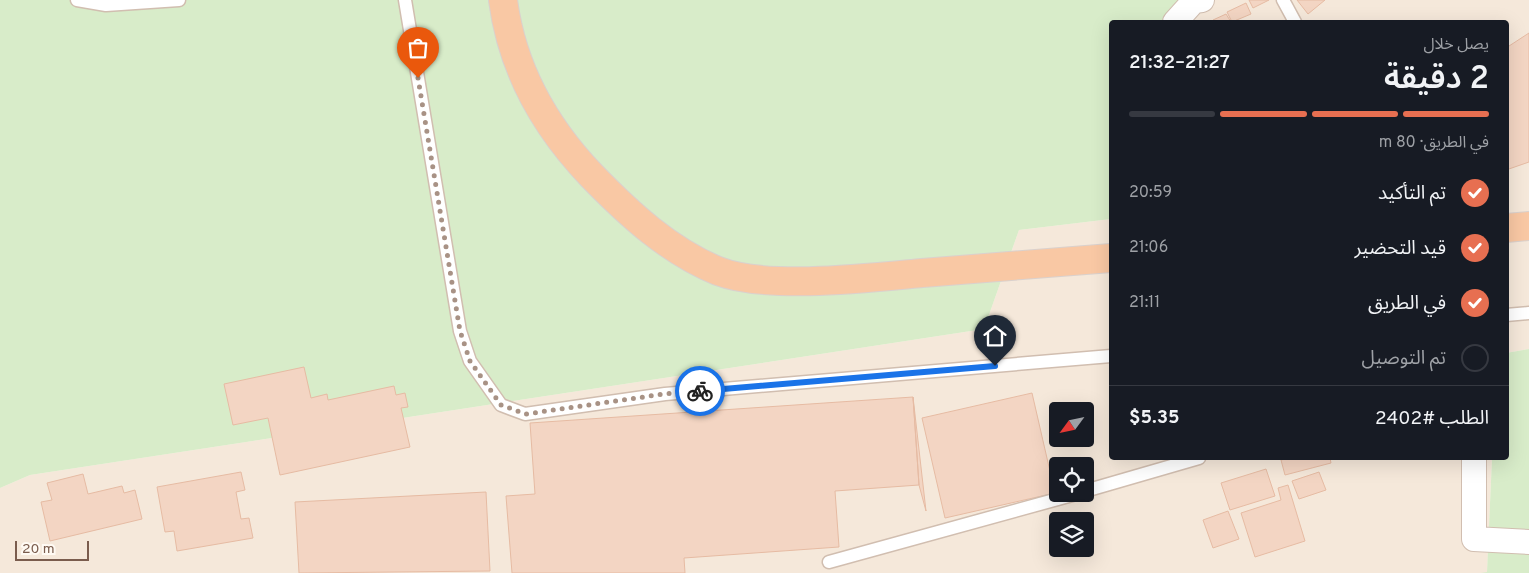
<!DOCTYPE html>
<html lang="ar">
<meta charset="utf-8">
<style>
:root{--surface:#171b24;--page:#242831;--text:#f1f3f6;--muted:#9ea1a6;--line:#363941;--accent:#e76f51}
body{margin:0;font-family:Overpass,"Noto Sans Arabic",sans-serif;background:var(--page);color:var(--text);direction:rtl;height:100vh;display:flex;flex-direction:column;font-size:19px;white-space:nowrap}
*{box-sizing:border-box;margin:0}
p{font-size:16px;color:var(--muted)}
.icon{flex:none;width:28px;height:28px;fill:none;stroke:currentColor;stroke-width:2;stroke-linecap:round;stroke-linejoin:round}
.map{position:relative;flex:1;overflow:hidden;direction:ltr}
.panel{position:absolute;left:1109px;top:20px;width:400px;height:440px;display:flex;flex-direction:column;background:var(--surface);border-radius:5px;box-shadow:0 5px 20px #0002;direction:rtl}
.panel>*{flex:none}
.needle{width:32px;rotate:237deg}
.buttons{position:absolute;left:1049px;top:402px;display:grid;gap:10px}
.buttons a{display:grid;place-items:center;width:45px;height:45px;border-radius:5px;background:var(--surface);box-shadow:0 5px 20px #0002;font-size:25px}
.scale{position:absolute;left:15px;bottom:12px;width:74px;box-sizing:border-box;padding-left:5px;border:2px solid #7a5c4d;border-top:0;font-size:14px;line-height:18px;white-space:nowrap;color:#7a5c4d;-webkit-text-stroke:4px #fffaf3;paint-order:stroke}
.pin{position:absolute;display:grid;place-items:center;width:42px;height:42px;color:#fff;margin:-51px -21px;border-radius:50% 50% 50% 0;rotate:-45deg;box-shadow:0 0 5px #0007}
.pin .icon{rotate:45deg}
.courier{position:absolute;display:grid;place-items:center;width:50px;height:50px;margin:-25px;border:4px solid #1a73e8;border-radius:50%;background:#fff;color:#222;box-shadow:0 1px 6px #0007}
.headline em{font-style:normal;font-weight:600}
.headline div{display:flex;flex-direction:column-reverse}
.headline{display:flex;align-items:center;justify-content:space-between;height:85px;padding:0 20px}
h1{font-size:32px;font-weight:600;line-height:38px}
.bar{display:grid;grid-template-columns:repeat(4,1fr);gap:8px 5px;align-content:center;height:60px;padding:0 20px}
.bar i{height:6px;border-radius:4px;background:var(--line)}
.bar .current{background:var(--accent)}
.bar p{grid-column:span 4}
.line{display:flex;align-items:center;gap:12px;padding:0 20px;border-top:1px solid var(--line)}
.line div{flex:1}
ol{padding:0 20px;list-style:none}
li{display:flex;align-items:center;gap:15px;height:55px}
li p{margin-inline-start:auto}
li .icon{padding:5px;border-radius:50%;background:var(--accent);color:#fff;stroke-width:4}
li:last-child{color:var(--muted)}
li i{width:28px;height:28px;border:2px solid var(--line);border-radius:50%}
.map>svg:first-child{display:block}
.residential{fill:#f5e8da;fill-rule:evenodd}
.green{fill:#d8ecc9}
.building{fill:#f3d5c3;stroke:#e6bba3}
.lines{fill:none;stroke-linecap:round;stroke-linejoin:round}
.service-casing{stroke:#d1beb0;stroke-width:15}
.minor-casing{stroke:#d1beb0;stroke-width:26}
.trunk-casing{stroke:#dad1cd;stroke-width:30}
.service{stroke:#fff;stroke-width:12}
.minor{stroke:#fff;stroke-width:24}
.trunk{stroke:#f9c8a4;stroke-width:28}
.done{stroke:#a89285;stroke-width:5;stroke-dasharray:0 9}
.route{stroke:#1a73e8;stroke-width:6}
</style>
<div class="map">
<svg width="1529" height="573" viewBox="0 0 1529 573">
<rect width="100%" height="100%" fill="#fdf6ec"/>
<!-- residential -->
<path class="residential" d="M1180 0H1529V349L1506 353V22H1194Z
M1111 219V458H1492L1487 573H0V488L30 475 984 329 1019 230ZM1058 411H1085V439H1058ZM1058 466H1085V494H1058ZM1058 521H1085V549H1058Z"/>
<!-- green -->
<path class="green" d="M0 0H1180L1194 22H1111V219L1019 230 984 329 30 475 0 488Z
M1529 349V573H1481L1487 572 1492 458H1506V353Z"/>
<!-- building -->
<path class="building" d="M1249 0H1269L1253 8Z
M1297 0H1325L1308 14Z
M1246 3 1251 14 1232 22 1227 12Z
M1226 14 1231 22H1215L1213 20Z
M1529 33V162L1506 170V48Z
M304 367 311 398 327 394 328 400 394 386 396 395 405 393 408 407 401 408 410 447 280 475 268 418 233 425 224 384Z
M1032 393 1055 493 945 518 922 418Z
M913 397 926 511 919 485Z
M913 397 919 485 835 491 839 547 684 558 685 573H512L506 496 535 494 530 423Z
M1289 458H1330L1331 463 1285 475 1281 460Z
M1266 469 1275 496 1230 510 1221 483Z
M241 472 245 490 236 492 241 519 249 518 253 538 177 551 174 531 165 532 157 487Z
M1319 472 1326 490 1299 499 1292 481Z
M83 474 88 494 122 486 124 493 135 490 142 519 50 541 41 502 52 500 47 483Z
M1288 485 1305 541 1255 557 1241 513 1281 500 1278 488Z
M486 492 490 571 299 573 295 502Z
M1228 511 1239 539 1213 548 1203 520Z"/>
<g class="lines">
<defs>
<path id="service" d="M77 0 106 5 179 0
M405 0 460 331 470 361 501 405 525 414 665 394 1111 356
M1283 0 1295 22
M1506 315 1529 313
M1085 491 1199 458
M829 562 1076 494"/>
<path id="minor" d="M1175 22 1194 1 1202 0
M1474 458V539L1529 542"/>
<path id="trunk" d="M503 0C512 69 544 126 592 176 629 214 669 251 718 271 767 290 869 278 922 273 985 268 1048 263 1111 258
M1506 228 1529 226"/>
</defs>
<!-- service casing -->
<use href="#service" class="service-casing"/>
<!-- minor casing -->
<use href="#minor" class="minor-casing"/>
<!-- trunk casing -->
<use href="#trunk" class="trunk-casing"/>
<!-- service -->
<use href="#service" class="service"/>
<!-- minor -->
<use href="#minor" class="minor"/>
<!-- trunk -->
<use href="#trunk" class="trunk"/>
</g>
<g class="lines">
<!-- done -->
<path class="done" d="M418 78 460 331 470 361 501 405 526 414 664 394 700 391"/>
<!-- route -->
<path class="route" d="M700 391 995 366"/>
</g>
</svg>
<div class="buttons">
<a><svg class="needle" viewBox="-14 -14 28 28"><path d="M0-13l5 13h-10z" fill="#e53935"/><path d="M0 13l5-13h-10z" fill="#9ea1a6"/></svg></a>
<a><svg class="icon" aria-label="locate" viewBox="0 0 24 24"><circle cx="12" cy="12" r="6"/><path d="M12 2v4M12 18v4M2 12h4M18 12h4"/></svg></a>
<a><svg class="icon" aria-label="layers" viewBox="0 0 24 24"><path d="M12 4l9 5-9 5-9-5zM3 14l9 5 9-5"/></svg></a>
</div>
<div class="scale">20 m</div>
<div class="pin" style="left:418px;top:78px;background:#ea580c"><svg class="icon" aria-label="bag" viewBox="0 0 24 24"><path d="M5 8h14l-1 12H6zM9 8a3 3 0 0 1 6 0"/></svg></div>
<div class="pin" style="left:995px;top:366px;background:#1f2937"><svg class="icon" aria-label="home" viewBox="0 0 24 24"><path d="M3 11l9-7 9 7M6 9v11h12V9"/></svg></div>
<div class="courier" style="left:700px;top:391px"><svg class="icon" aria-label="bike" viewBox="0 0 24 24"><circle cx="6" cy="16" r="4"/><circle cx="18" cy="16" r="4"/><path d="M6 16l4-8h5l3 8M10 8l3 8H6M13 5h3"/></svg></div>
<section class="panel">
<div class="headline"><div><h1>2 دقيقة</h1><p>يصل خلال</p></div><em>21:27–21:32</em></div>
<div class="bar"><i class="current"></i><i class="current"></i><i class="current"></i><i></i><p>في الطريق · 80 m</p></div>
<ol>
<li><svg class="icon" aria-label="check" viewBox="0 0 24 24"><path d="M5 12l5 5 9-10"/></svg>تم التأكيد<p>20:59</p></li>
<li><svg class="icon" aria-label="check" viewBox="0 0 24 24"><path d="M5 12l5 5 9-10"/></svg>قيد التحضير<p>21:06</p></li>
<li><svg class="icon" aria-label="check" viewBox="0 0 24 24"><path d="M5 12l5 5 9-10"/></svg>في الطريق<p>21:11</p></li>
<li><i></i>تم التوصيل</li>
</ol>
<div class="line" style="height:65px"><div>الطلب #2402</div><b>$5.35</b></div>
</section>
</div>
